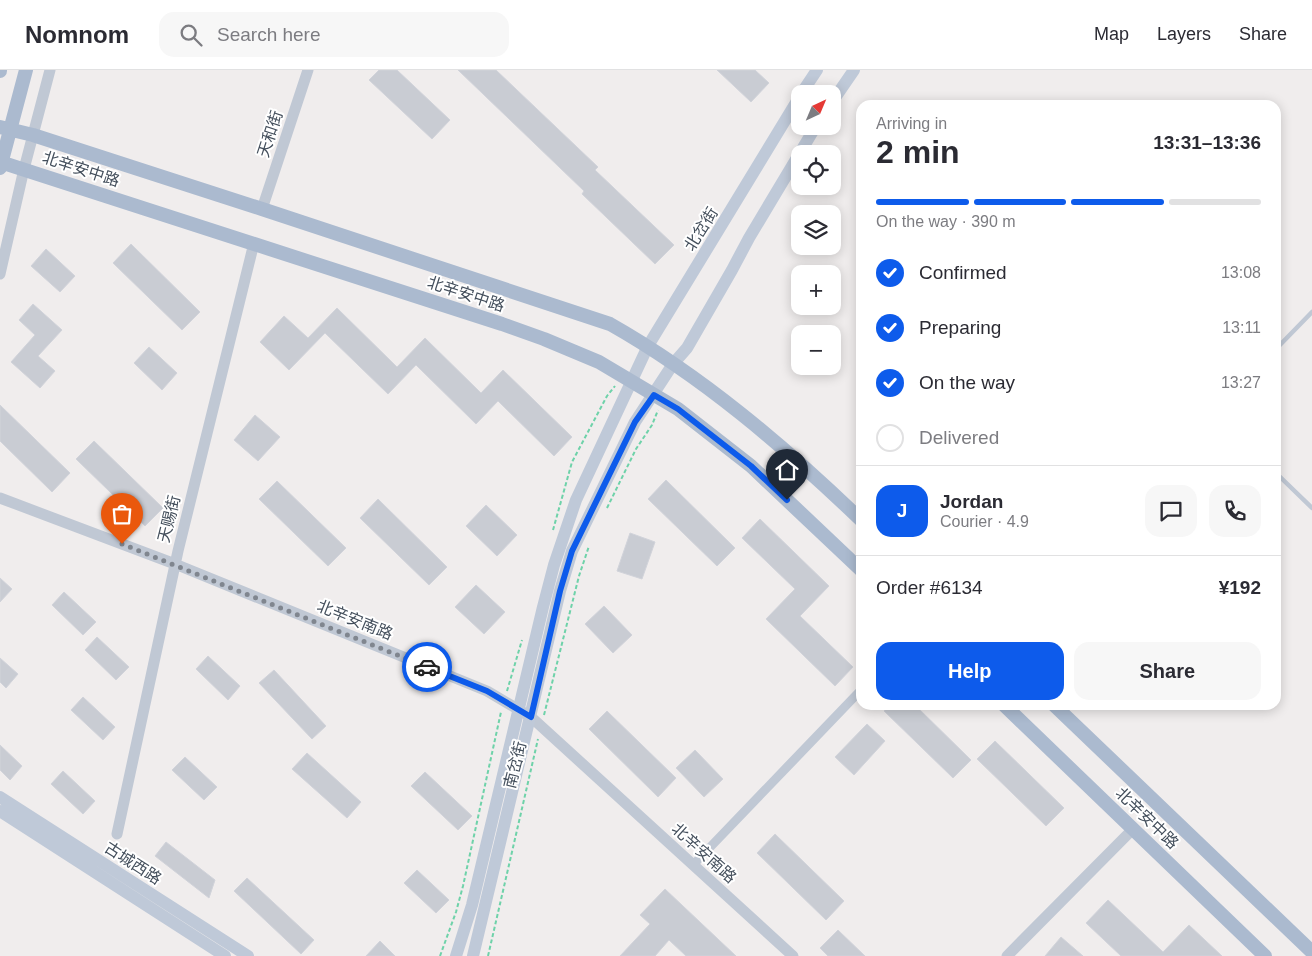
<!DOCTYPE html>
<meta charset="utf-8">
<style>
:root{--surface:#fff;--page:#f7f7f7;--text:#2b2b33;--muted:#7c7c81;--line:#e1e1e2;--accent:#0d5beb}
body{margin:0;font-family:Arial,"Noto Sans SC",sans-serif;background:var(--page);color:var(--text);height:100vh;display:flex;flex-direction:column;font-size:19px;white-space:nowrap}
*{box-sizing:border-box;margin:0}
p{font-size:16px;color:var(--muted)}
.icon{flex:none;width:28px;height:28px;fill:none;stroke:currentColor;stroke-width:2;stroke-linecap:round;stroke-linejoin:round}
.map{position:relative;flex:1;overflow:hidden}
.side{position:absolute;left:856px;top:30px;width:425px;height:610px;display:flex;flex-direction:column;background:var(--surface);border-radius:15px;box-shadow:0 2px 12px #0003}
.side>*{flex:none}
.needle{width:32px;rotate:44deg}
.controls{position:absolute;left:791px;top:15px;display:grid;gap:10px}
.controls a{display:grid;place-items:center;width:50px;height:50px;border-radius:10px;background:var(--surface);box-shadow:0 2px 12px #0003;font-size:25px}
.pin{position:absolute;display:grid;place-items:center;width:42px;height:42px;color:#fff;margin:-51px -21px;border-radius:50% 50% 50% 0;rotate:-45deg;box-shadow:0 0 5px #0007}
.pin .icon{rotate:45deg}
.courier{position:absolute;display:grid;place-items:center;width:50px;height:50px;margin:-25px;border:4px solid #0d5beb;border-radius:50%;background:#fff;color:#222;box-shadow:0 1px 6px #0007}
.overview em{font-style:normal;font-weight:800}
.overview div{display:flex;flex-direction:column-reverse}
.overview{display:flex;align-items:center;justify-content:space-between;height:85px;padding:0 20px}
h1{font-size:32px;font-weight:800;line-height:38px}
.bar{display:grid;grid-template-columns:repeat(4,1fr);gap:8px 5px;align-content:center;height:60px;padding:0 20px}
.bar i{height:6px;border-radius:4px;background:var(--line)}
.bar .on{background:var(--accent)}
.bar p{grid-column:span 4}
.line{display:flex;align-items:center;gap:12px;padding:0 20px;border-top:1px solid var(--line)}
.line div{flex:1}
.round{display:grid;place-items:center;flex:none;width:52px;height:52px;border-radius:15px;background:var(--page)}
ol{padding:0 20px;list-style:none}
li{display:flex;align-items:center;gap:15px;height:55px}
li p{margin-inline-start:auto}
li .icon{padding:5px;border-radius:50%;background:var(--accent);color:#fff;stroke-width:4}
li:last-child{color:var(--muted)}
li i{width:28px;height:28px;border:2px solid var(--line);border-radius:50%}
.primary-button{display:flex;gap:10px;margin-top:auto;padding:10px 20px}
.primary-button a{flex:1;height:58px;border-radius:15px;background:var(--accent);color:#fff;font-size:20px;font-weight:800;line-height:58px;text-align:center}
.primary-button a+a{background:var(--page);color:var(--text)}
header{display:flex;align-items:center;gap:30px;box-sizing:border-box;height:70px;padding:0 25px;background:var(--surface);border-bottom:1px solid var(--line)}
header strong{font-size:24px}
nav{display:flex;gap:28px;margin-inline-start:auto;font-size:18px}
.search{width:350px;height:45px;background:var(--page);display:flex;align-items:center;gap:12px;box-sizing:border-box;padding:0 18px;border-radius:15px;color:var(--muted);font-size:19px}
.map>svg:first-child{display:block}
.building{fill:#c9ccd3;stroke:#d1d3da}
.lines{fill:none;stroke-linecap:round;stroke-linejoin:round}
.path{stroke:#6ed2a9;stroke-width:2;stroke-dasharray:4 2.5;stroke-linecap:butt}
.service{stroke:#c0c8d4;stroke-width:4.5}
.minor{stroke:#c0c8d4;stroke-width:9}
.tertiary{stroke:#c0c8d4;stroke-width:11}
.secondary{stroke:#bfc9d8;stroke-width:12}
.primary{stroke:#abbacf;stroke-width:14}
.done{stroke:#80868f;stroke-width:5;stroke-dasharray:0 9}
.route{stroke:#0d5beb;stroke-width:6}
.labels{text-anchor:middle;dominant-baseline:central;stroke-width:4;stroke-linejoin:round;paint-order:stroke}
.street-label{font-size:16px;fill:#444f5c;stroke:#fff}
</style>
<header>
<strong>Nomnom</strong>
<div class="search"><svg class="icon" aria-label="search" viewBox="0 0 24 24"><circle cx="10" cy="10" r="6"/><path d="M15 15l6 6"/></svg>Search here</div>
<nav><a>Map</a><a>Layers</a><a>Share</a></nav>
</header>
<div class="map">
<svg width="1312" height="886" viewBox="0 0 1312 886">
<rect width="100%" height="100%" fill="#f0eded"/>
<!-- building -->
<path class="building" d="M379 0H397L450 50 432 69 369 10Z
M458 0H496L598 97 595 100 674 175 655 194 582 124 584 121Z
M717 0H755L769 13 751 32Z
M131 174 200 242 182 260 113 193Z
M46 179 75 206 60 222 31 196Z
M33 234 62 260 38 286 55 301 40 318 11 292 35 265 19 250Z
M337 238 397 297 425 268 481 323 503 300 572 367 554 386 498 331 476 354 416 295 388 324 325 263 289 300 260 272 284 246 308 268Z
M149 277 177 303 162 320 134 293Z
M0 335 70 403 52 422 0 371Z
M255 345 280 367 258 391 234 370Z
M94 371 163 438 145 456 76 389Z
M666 410 735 478 717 496 648 429Z
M277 411 346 478 328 496 259 429Z
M378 429 447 497 429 515 360 448Z
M486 435 517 465 497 486 466 456Z
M760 449 829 516 800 546 853 597 835 616 766 549 795 519 742 468Z
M630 463 655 472 642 509 617 501Z
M0 508 12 519 0 532Z
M476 515 505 542 484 564 455 537Z
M64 522 96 552 83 565 52 535Z
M604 536 632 565 613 583 585 554Z
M97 567 129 597 116 610 85 580Z
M208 586 240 616 228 630 196 599Z
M0 588 18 604 6 618 0 612Z
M274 600 326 656 312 669 259 613Z
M83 627 115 657 103 670 71 640Z
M891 635H915L971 690 953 708 884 641Z
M607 641 676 708 658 727 589 659Z
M867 654 885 671 854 705 835 687Z
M995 671 1064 738 1046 756 977 689Z
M0 675 22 696 10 710 0 700Z
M695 680 723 709 704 727 676 698Z
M307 683 361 732 347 748 292 699Z
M185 687 217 717 204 730 172 700Z
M63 701 95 731 83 744 51 714Z
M425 702 472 746 458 760 411 716Z
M775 764 844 831 826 850 757 783Z
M166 772 215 810 209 828 155 786Z
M417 800 449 830 436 843 404 813Z
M247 808 314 870 301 884 234 821Z
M665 819 736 886H686L669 870 655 886H620L650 854 640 845Z
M1108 830 1163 882 1189 855 1222 886H1121L1086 853Z
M838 860 865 886H828L820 878Z
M1061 867 1083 886H1045Z
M380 871 395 886H366Z"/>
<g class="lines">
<!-- path -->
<path class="path" d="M607 438 636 379 652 355 658 340
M553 460 572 392 607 326 615 316
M507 621 522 570
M544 645 579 506 589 476
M440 886 456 842 463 816 501 642
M488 886 538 669"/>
<!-- service -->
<path class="service" d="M1276 279 1312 242
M1276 403 1312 438"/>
<!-- minor -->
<path class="minor" d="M693 795 861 620"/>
<!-- tertiary -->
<path class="tertiary" d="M262 139 308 0
M0 204 24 99 50 0
M0 428 175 494 487 621 531 647 793 886
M117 764 178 481 254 173
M1007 886 1133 759"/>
<!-- secondary -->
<path class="secondary" d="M801 24 817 0
M832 32 854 0
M0 727 248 886
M0 741 225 886
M456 886 472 835 543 537 554 495 576 430 648 276 800 26
M473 886 560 521 572 481 635 352 673 294 687 278 732 200 749 168 816 56"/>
<!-- primary -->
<path class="primary" d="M0 1V0
M0 57 33 65 262 139 610 254C702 306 785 377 861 450
M0 92 502 254 544 269 599 292 678 339 751 396 861 500
M0 98 26 0
M1004 635 1265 886
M1054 635 1312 882"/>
</g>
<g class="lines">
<!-- done -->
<path class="done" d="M122 474 427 597"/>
<!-- route -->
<path class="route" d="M427 597 487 621 531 647 560 521 572 481 635 352 654 325 678 339 751 396 787 430"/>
</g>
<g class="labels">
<!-- street labels -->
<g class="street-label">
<text transform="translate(270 64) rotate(-72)">天和街</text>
<text transform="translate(81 99) rotate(18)">北辛安中路</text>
<text transform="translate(701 159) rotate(-58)">北岔街</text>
<text transform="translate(466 224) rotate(18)">北辛安中路</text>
<text transform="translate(169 449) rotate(-76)">天赐街</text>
<text transform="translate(355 550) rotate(22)">北辛安南路</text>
<text transform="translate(515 695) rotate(-76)">南岔街</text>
<text transform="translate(1147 748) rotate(44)">北辛安中路</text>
<text transform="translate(704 783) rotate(42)">北辛安南路</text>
<text transform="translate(133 793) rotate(33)">古城西路</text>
</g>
</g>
</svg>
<div class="controls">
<a><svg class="needle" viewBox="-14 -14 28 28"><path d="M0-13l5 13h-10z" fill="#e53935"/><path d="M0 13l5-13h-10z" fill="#7c7c81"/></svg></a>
<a><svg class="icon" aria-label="locate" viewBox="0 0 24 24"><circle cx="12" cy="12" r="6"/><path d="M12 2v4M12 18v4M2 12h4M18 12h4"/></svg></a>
<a><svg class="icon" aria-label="layers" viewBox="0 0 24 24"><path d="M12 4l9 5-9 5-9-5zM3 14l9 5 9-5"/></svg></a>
<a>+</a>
<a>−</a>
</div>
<div class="pin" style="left:122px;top:474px;background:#ea580c"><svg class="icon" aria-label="bag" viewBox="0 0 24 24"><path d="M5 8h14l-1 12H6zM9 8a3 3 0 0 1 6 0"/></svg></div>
<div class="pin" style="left:787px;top:430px;background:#1f2937"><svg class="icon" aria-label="home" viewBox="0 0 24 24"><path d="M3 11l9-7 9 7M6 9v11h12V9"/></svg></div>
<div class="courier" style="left:427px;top:597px"><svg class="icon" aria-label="car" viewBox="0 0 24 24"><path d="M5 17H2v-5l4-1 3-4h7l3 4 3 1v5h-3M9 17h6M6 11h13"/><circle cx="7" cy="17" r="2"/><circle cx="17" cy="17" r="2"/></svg></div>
<section class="side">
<div class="overview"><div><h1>2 min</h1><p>Arriving in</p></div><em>13:31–13:36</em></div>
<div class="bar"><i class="on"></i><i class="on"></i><i class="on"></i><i></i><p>On the way · 390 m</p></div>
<ol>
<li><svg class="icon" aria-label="check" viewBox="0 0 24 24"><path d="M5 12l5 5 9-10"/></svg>Confirmed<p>13:08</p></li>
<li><svg class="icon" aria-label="check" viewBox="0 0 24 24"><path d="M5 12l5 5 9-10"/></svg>Preparing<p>13:11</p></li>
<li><svg class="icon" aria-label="check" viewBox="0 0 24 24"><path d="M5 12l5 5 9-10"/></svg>On the way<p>13:27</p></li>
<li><i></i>Delivered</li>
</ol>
<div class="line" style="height:90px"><b class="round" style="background:var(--accent);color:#fff">J</b><div><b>Jordan</b><p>Courier · 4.9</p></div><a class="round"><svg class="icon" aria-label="chat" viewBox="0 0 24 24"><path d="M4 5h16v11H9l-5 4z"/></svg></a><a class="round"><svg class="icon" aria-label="phone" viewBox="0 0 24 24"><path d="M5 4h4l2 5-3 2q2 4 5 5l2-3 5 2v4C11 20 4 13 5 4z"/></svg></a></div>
<div class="line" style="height:65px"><div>Order #6134</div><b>¥192</b></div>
<div class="primary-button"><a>Help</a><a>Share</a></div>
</section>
</div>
